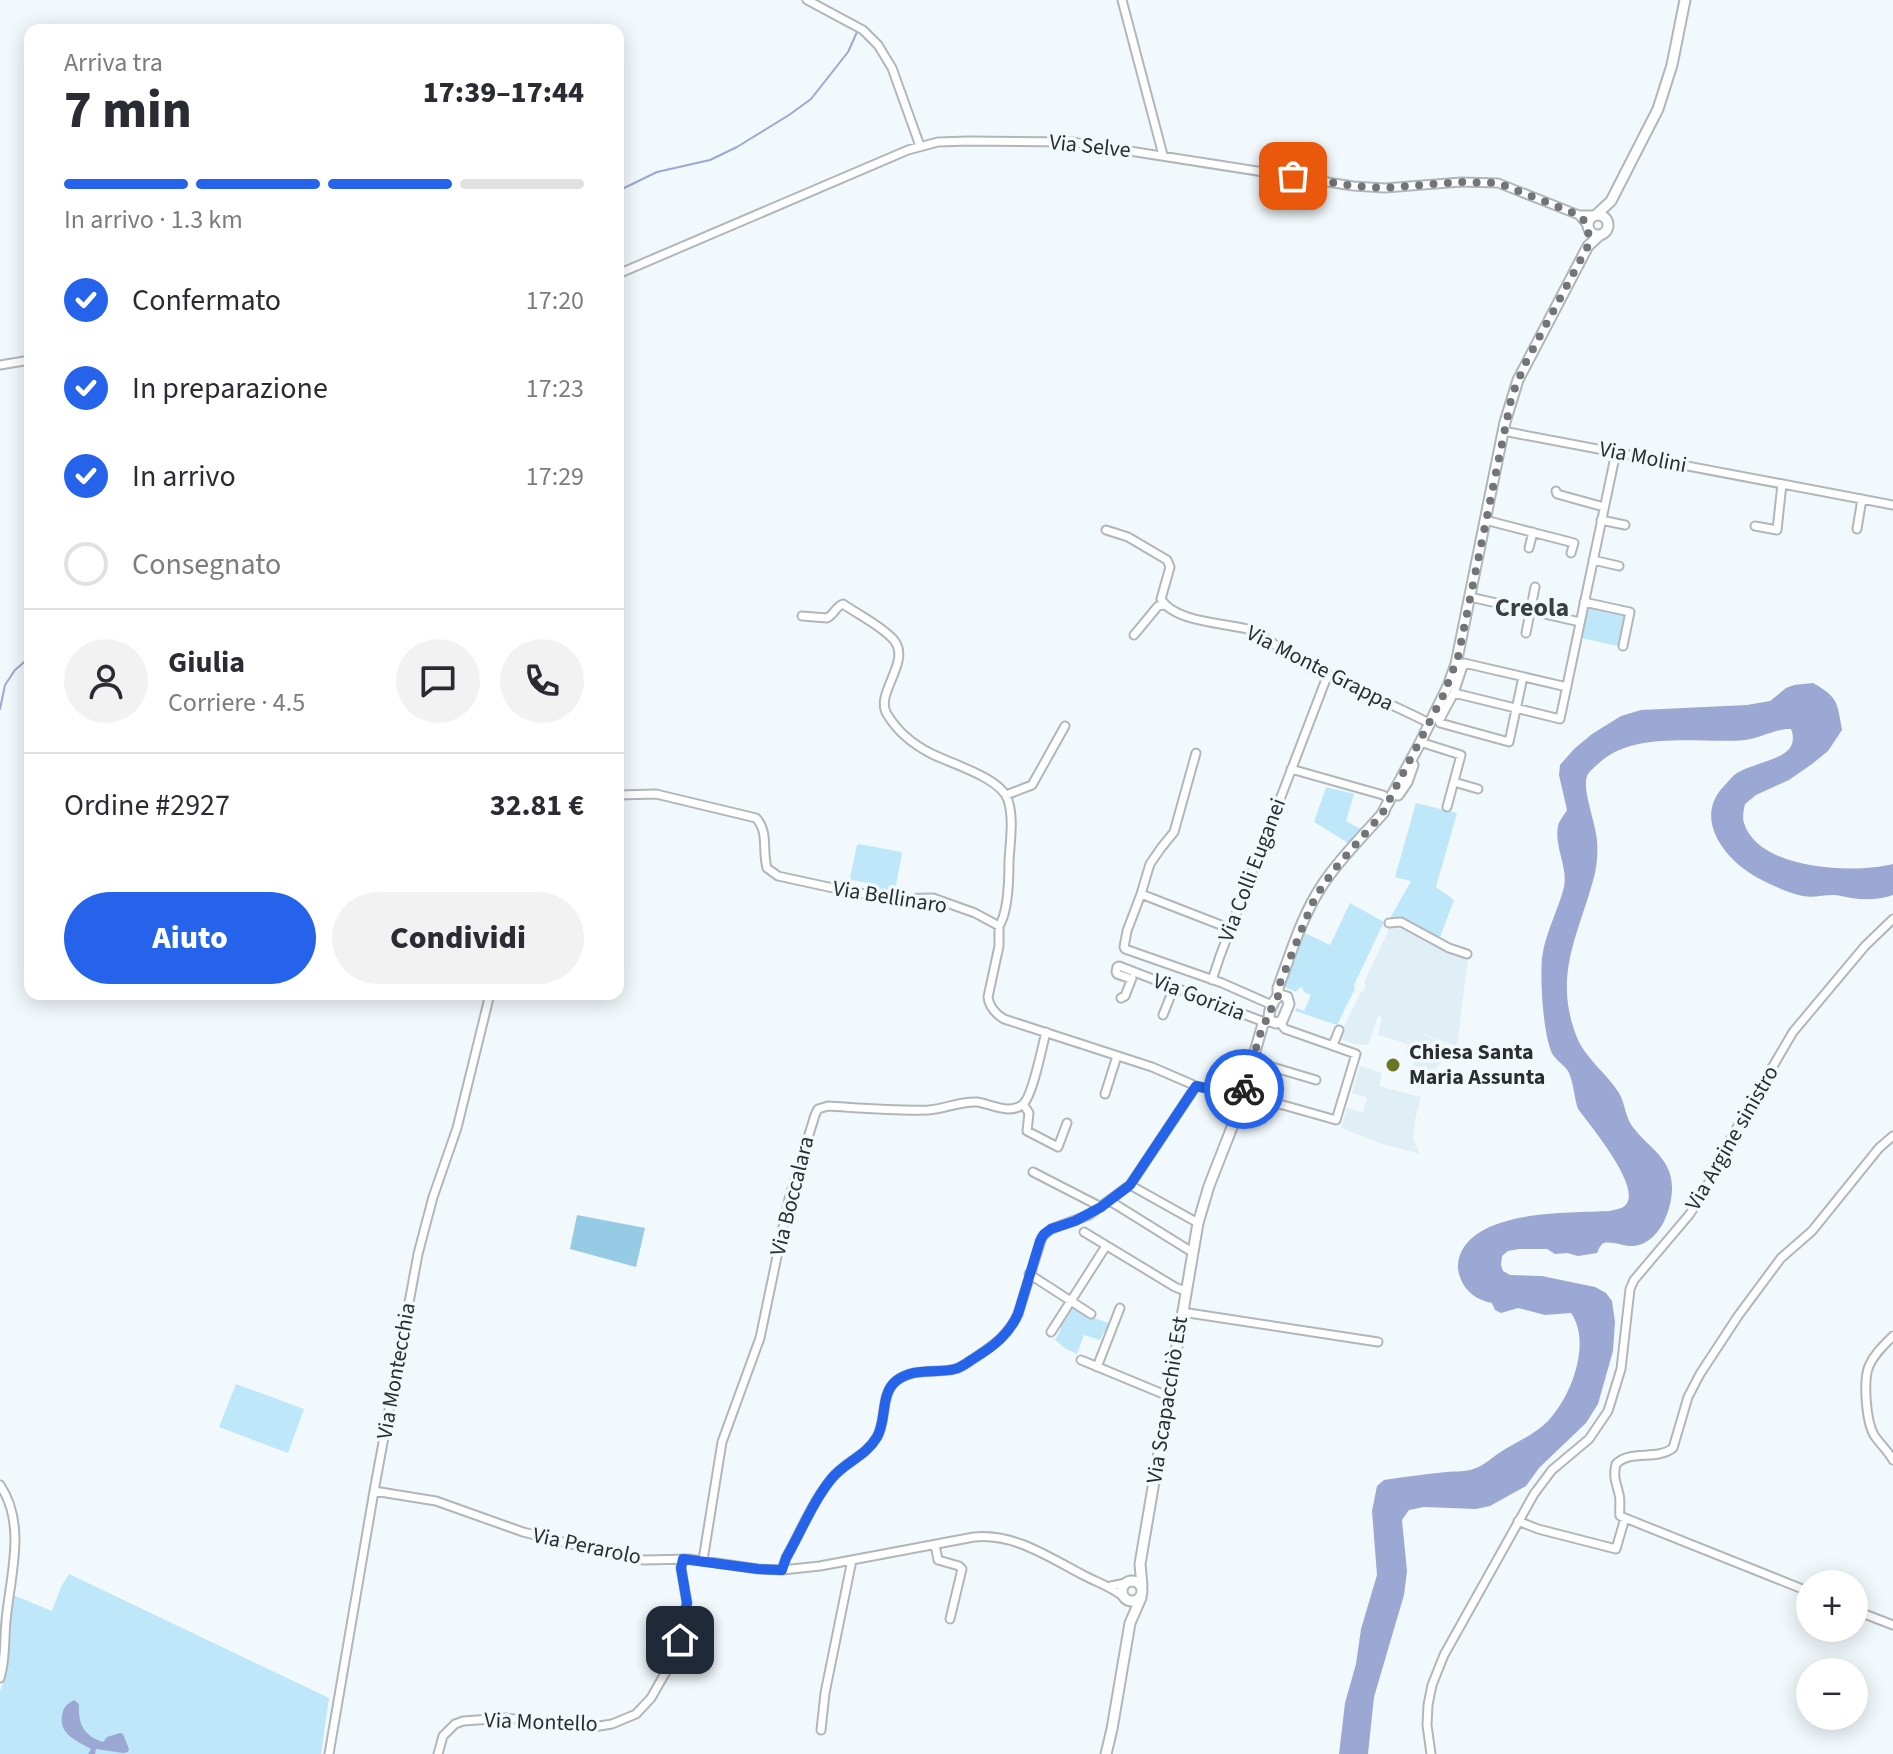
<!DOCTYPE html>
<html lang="it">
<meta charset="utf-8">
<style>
:root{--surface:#fff;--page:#f2f2f3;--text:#2b2b33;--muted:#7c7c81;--line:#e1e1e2;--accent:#2563eb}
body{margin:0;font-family:"Source Sans 3",sans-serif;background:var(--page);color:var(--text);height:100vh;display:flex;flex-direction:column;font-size:30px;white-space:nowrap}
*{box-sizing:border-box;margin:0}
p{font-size:26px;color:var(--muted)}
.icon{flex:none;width:44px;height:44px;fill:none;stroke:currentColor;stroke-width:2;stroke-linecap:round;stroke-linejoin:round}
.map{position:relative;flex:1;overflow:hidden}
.drawer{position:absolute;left:24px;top:24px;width:600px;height:976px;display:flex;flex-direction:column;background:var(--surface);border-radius:16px;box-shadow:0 4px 20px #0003}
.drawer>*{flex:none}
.fabs{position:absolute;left:1796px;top:1570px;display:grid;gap:16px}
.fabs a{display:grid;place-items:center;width:72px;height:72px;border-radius:50%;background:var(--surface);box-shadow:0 4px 20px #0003;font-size:40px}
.pin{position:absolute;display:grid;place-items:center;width:68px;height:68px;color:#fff;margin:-34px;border-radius:16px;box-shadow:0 4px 12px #0006}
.courier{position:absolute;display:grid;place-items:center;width:80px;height:80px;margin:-40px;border:6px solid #2563eb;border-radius:50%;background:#fff;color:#222;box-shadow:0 2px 10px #0007}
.headline em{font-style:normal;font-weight:800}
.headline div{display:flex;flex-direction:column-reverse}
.headline{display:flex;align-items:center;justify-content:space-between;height:136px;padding:0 40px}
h1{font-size:52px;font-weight:800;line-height:60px}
.bar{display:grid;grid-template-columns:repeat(4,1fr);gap:12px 8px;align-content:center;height:96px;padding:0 40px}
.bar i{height:10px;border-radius:6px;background:var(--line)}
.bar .active{background:var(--accent)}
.bar p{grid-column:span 4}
.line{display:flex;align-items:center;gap:20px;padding:0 40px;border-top:2px solid var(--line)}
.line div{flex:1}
.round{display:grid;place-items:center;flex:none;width:84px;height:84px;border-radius:42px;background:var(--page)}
ol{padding:0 40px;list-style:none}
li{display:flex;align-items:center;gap:24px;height:88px}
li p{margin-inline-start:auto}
li .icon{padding:8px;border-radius:50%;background:var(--accent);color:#fff;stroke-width:4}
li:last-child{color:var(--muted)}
li i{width:44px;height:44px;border:4px solid var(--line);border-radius:50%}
.cta{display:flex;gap:16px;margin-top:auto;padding:16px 40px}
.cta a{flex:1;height:92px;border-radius:48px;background:var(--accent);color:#fff;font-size:32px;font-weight:800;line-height:92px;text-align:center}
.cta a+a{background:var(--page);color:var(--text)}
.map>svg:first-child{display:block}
.built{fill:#e0eff6}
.green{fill:#bfe7fa}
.forest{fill:#95cbe4}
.water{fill:#9ba8d4}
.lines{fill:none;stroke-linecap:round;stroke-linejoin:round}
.stream{stroke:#9ba8d4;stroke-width:2}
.minor-casing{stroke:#b0b6b9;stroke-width:11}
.major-casing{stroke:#b0b6b9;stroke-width:13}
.minor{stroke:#fff;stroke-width:7}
.major{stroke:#fff;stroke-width:9}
.done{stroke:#717577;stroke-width:8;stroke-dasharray:0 14.4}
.route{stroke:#2563eb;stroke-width:10}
.poi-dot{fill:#6a7622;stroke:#f2f9fc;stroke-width:3}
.labels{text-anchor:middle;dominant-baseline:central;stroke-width:7;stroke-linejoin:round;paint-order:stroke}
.street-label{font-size:22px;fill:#2b2e2f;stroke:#f2f9fc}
.poi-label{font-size:22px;font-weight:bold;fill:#2b2e2f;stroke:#f2f9fc;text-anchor:start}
.quarter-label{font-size:26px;font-weight:bold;fill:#3a4042;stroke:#f2f9fc}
</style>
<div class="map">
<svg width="1893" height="1754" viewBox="0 0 1893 1754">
<rect width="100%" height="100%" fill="#f2f9fc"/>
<!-- built -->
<path class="built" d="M1395 924 1468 958 1457 1047 1417 1031 1451 1047 1447 1057 1423 1081 1414 1079 1417 1067 1413 1065 1415 1056 1405 1053 1408 1044 1378 1035 1382 1017 1378 1016 1368 1045 1354 1044 1338 1038 1361 992 1364 990 1366 986 1364 982 1389 929Z
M1360 1066 1382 1073 1379 1086 1421 1097 1415 1120 1413 1137 1420 1154 1379 1143 1341 1128 1347 1108 1363 1112 1364 1108 1367 1098 1352 1093Z"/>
<!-- green -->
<path class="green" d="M1588 605 1625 614 1618 646 1581 638Z
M1326 787 1354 794 1346 821 1362 830 1350 844 1314 822Z
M1416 803 1457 813 1436 887 1454 900 1439 940 1389 920 1411 881 1395 877Z
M859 844 901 852 902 854 895 890C886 891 877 891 868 887V883L852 880 850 878 857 845Z
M1350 903 1384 922 1354 985 1355 989 1337 1025 1295 1011 1297 1008 1304 1011 1311 995 1304 992 1302 987 1299 988 1296 992 1285 987 1284 985 1305 933 1330 945Z
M1072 1307 1089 1316 1111 1324 1107 1332H1104L1100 1340 1084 1335 1077 1354 1066 1349 1055 1340 1061 1329 1059 1327Z
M236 1384 304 1409 288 1453 219 1427Z
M69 1574 329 1698 321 1754H0V1691L5 1678 9 1655 13 1595 52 1611 61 1587Z"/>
<!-- forest -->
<path class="forest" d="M577 1215 645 1228 636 1267 570 1249Z"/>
<!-- water -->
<path class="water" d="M1813 683C1838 697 1837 702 1842 730L1828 751 1812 764 1789 780 1756 795 1745 804C1744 809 1742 817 1744 823 1758 870 1854 874 1893 864V895C1879 900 1865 900 1851 898 1845 897 1839 895 1833 895 1823 895 1813 898 1803 896 1787 893 1772 885 1758 878 1726 861 1692 819 1724 786 1728 782 1732 776 1737 773 1750 765 1778 760 1787 751 1794 745 1794 736 1791 729 1777 728 1762 738 1745 740 1700 744 1635 730 1599 763 1595 767 1589 771 1587 776 1582 791 1596 823 1597 841 1598 852 1597 866 1594 877 1579 934 1553 974 1576 1035 1585 1059 1606 1072 1619 1093 1625 1103 1625 1116 1632 1126 1649 1149 1673 1158 1672 1190 1671 1212 1659 1243 1634 1246 1625 1247 1613 1241 1604 1243 1600 1245 1599 1249 1597 1253L1578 1256 1567 1253 1555 1254 1547 1249H1519L1508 1251 1502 1256 1501 1265 1503 1271 1510 1275 1542 1276 1595 1287 1606 1293 1612 1301 1615 1322 1613 1351 1598 1404 1586 1423 1539 1468 1526 1486 1490 1506 1476 1509 1424 1507 1409 1510 1402 1520 1407 1571 1404 1595 1374 1697 1368 1754H1339L1345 1703 1356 1664 1361 1629 1377 1575 1372 1511 1377 1486 1384 1480C1404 1477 1425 1474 1446 1472 1454 1471 1462 1472 1470 1470 1483 1467 1491 1458 1502 1451 1517 1442 1535 1434 1548 1421 1571 1397 1592 1343 1571 1313L1545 1315 1518 1308 1501 1313 1495 1310 1492 1303C1477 1300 1465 1292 1460 1277 1456 1267 1458 1256 1464 1247 1489 1210 1569 1213 1610 1211 1616 1209 1624 1209 1627 1203 1639 1184 1590 1125 1578 1109 1574 1097 1574 1085 1569 1073 1565 1065 1558 1062 1553 1055 1543 1038 1540 978 1542 958 1545 933 1558 911 1564 887 1568 866 1554 847 1558 826 1559 821 1564 815 1567 810L1559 775 1560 765 1574 749 1592 734 1621 716 1641 710 1747 705 1770 701 1786 688 1794 685Z
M74 1700 79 1704C78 1723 83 1736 103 1742L107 1737 120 1733 123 1734 129 1749 128 1752 123 1753 96 1749 95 1754H88L91 1749C78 1741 59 1735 62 1716 63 1707 67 1704 74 1700Z"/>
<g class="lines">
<!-- stream -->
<path class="stream" d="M618 191 657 172 710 160 737 147 789 115 811 99 848 52 857 32
M0 709 5 685 15 670 30 657"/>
<defs>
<path id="minor" d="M807 0 863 30 878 45 892 68 920 146
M1122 0 1163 155
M1579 215 1588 226
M618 274 908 150 938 142 969 141 1072 142 1353 186 1385 188 1461 182 1498 183 1579 215H1594
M0 365 30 360
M1503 431 1893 505
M1556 491 1557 494 1604 507
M1485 520 1574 543 1571 553
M1601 520 1625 525
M1755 526 1777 530 1782 484
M1857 529 1862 499
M1106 530 1128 537 1167 560 1170 567 1161 599C1174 622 1224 623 1247 629 1268 635 1281 652 1299 662 1342 684 1386 701 1429 723
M1529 548 1533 532
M1593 560 1619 566
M1470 597 1580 622
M1584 602 1630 612 1623 646
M802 616 827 618C834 615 836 606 843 604 859 615 880 625 893 639 913 661 874 693 887 714 897 731 914 745 932 754 952 764 1001 778 1008 800 1014 819 1010 842 1009 861 1009 878 1008 913 999 926
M1526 633 1535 587
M1134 635 1158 606 1164 605
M1523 677 1509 742 1440 723 1439 721 1454 693 1464 663 1567 687
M1454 693 1560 719 1616 452
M1420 742 1461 755 1447 807
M1196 753 1174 832 1161 848 1150 864 1141 894 1127 931 1124 947 1125 949 1222 983 1272 1005
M1291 769 1383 795 1390 800
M1454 782 1478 789
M618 795 656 794 756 818C769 832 762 850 767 868L778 876 833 888 892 899 933 898 975 913 999 926V946L988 997C989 1007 996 1014 1004 1019L1152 1067 1196 1086 1283 1105 1336 1120 1356 1054 1285 1029 1280 1023
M1006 795 1032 785 1065 726
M1141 894 1231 929
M1389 923 1401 922 1449 948 1467 954
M1131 979 1117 974 1116 972 1117 967 1119 966 1264 1022
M1212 980 1220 956 1328 674
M1121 998 1125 996 1132 978
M1163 1015 1174 987
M1333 1045 1339 1030
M1252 1061 1316 1080
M1105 1094 1117 1056
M1023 1104 1029 1113 1027 1131 1058 1147 1067 1123
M1033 1172 1101 1207
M1130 1185 1198 1223
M1110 1201 1192 1252
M1084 1232 1175 1287 1185 1291
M1029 1274 1091 1314
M1182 1312 1378 1342
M1051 1332 1106 1246
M1893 1336C1884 1345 1874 1354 1869 1366 1863 1380 1866 1421 1874 1435 1880 1444 1888 1451 1893 1460
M1081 1360 1168 1396
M1097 1367 1120 1308
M0 1485C27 1525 10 1576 6 1621 4 1640 6 1659 0 1678
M374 1491 436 1501 523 1532 626 1558 644 1560 689 1559 758 1569 782 1570 820 1566 974 1537C1015 1533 1050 1558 1085 1576 1099 1583 1112 1587 1124 1597
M1518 1521 1538 1529 1616 1549 1625 1518
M935 1545 938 1560 959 1566 962 1569 950 1619
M703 1560 722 1442 760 1338 789 1199 815 1115 818 1109 828 1106C861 1108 895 1111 928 1110 945 1109 960 1101 977 1102 991 1104 1012 1116 1024 1103 1033 1094 1042 1047 1046 1032
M782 1570 786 1558C800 1533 814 1499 832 1478 845 1462 866 1456 877 1437 887 1420 880 1394 896 1381 914 1367 935 1374 955 1369 963 1367 969 1361 976 1357 994 1345 1009 1334 1018 1314L1042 1237 1051 1229 1089 1215 1130 1185 1196 1086
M1111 1586 1126 1583
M1810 1592 1620 1516C1619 1509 1621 1501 1619 1494 1616 1482 1613 1477 1616 1464 1631 1449 1656 1461 1673 1448L1688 1397 1700 1374 1738 1316 1781 1258 1812 1231 1879 1148 1893 1136
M1854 1610 1893 1625
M821 1730 825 1693 852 1560
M329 1754 374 1491 418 1254 433 1197 457 1128 490 994
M438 1754 443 1736 455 1724 463 1721 505 1718 593 1727 612 1724 636 1714 651 1698 676 1654 687 1603 681 1568 683 1559
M1431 1754 1427 1725 1428 1705 1432 1685 1444 1655 1534 1494 1552 1470 1589 1439 1608 1411 1621 1369 1630 1289 1634 1280 1689 1215 1702 1196 1728 1143 1793 1032 1865 946 1893 919"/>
<path id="major" d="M1596 215 1611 201 1658 109 1672 65 1685 0
M1588 225a10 10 0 1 1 20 0a10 10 0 1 1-20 0Z
M1398 795 1407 782 1413 765
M1382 814 1418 747 1448 686 1456 664 1505 422 1518 380 1588 246 1600 235
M1280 995 1287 997 1289 1004 1282 1021 1276 1023 1270 1021C1267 1012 1273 1000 1280 995Z
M1278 996V988C1291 953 1302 915 1323 884 1340 858 1363 836 1384 812
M1122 1591a10 10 0 1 1 20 0a10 10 0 1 1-20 0Z
M1142 1586 1140 1564 1198 1223 1209 1186 1236 1117 1263 1024 1269 1019
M1106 1754 1112 1729 1130 1623 1141 1598"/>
</defs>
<!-- minor casing -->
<use href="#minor" class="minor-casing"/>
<!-- major casing -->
<use href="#major" class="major-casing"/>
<!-- minor -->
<use href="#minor" class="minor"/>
<!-- major -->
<use href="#major" class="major"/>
</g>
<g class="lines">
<!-- done -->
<path class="done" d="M1244 1089 1262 1028 1264 1022 1269 1019V1013L1278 996V988L1312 904 1323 885 1338 865 1382 814 1443 696 1458 657 1512 395 1525 364 1588 246C1589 232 1589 225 1579 215L1498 183 1461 182 1383 188 1353 186 1293 176"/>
<!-- route -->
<path class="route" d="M680 1640 687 1603 681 1568 683 1559 758 1569 782 1570 786 1558C801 1532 813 1501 832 1478 845 1462 866 1456 877 1437 887 1420 880 1394 896 1381 914 1367 935 1374 955 1369 963 1367 969 1361 976 1357 994 1346 1009 1334 1018 1314L1040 1241 1044 1234 1051 1229 1075 1221 1101 1207 1130 1185 1196 1086 1242 1096 1244 1089"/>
</g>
<!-- markers -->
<circle class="poi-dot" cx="1393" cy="1065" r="8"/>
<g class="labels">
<!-- street labels -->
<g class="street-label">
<text transform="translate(1090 146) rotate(6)">Via Selve</text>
<text transform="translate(1643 457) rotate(11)">Via Molini</text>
<text transform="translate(1320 668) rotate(27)">Via Monte Grappa</text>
<text transform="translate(1252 870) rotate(-69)">Via Colli Euganei</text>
<text transform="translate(890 897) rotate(9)">Via Bellinaro</text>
<text transform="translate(1199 997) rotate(21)">Via Gorizia</text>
<text transform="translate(1732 1138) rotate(-60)">Via Argine sinistro</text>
<text transform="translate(792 1196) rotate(-76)">Via Boccalara</text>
<text transform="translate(396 1371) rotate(-80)">Via Montecchia</text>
<text transform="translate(1167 1400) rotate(-81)">Via Scapacchiò Est</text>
<text transform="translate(587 1546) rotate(12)">Via Perarolo</text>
<text transform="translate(541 1722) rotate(2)">Via Montello</text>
</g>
<!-- poi labels -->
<g class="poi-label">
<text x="1409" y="1052">Chiesa Santa<tspan x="1409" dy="25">Maria Assunta</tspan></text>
</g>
<!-- quarter labels -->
<g class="quarter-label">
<text x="1532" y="607">Creola</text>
</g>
</g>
</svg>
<div class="fabs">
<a>+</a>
<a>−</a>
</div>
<div class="pin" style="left:1293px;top:176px;background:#ea580c"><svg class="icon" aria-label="bag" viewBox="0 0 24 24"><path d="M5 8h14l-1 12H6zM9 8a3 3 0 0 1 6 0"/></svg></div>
<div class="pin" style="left:680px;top:1640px;background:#1f2937"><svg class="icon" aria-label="home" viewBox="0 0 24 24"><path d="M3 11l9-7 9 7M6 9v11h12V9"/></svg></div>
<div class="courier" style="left:1244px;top:1089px"><svg class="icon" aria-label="bike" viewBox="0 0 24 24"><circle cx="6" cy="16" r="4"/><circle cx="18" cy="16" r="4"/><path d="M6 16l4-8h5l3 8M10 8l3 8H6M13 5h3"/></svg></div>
<section class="drawer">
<div class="headline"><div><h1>7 min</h1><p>Arriva tra</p></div><em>17:39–17:44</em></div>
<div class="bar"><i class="active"></i><i class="active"></i><i class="active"></i><i></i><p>In arrivo · 1.3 km</p></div>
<ol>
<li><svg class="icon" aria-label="check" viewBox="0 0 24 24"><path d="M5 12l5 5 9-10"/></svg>Confermato<p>17:20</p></li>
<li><svg class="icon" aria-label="check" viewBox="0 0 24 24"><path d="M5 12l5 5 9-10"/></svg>In preparazione<p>17:23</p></li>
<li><svg class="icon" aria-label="check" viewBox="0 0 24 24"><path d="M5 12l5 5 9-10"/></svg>In arrivo<p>17:29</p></li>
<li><i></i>Consegnato</li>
</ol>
<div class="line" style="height:144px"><a class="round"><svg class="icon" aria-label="person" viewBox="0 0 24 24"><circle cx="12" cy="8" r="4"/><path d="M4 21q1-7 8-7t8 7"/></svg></a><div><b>Giulia</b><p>Corriere · 4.5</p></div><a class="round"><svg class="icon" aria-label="chat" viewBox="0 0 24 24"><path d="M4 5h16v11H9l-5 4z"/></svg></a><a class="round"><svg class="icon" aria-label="phone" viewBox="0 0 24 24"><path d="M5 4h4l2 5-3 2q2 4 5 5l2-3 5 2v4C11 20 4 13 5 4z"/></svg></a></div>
<div class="line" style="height:104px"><div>Ordine #2927</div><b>32.81 €</b></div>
<div class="cta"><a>Aiuto</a><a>Condividi</a></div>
</section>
</div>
